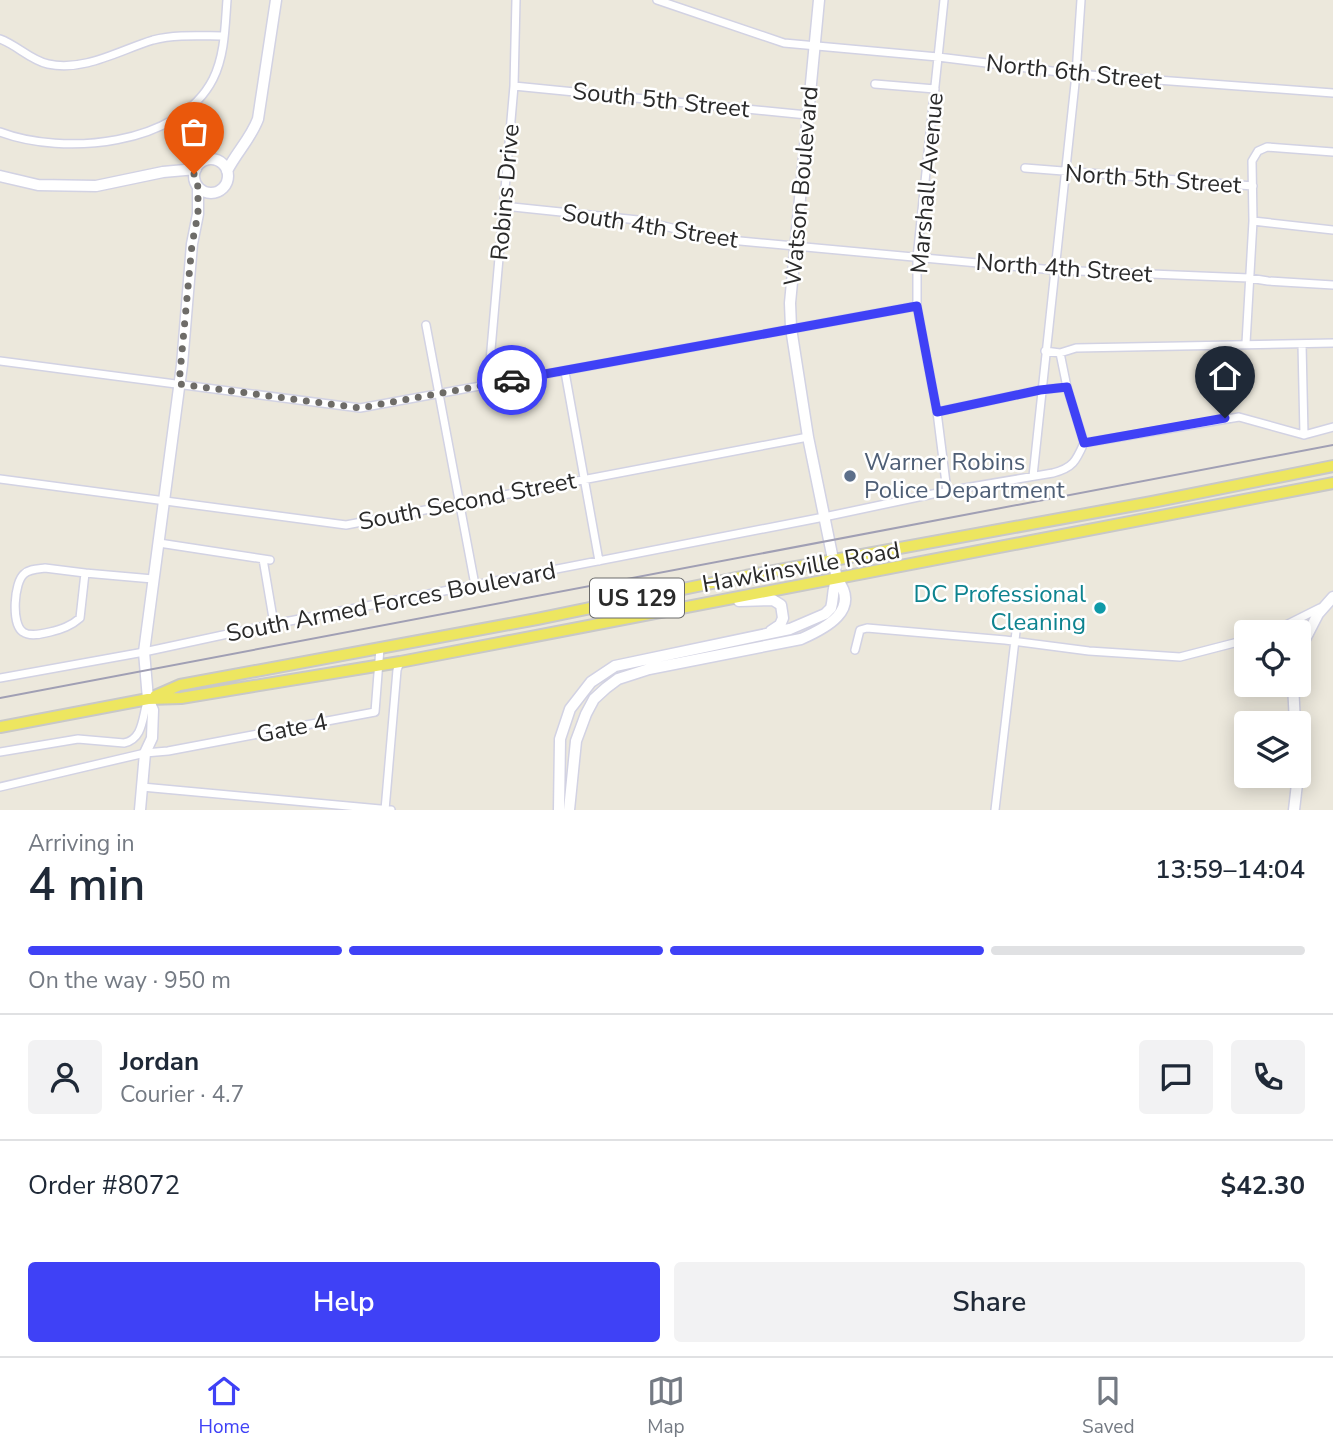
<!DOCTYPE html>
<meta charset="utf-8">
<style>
:root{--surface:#fff;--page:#f2f2f3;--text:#1f2937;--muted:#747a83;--line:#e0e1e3;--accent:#3f41f6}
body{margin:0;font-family:"Nunito Sans",sans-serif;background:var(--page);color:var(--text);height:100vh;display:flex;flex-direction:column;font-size:26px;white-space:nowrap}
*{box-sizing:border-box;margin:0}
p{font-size:23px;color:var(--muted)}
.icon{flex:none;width:38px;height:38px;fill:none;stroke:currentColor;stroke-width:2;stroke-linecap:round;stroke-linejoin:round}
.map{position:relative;height:810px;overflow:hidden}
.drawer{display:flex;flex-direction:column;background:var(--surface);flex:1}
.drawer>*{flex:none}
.fabs{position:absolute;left:1234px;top:620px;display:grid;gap:14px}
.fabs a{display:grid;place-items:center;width:77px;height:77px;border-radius:7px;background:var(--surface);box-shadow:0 4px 18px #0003;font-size:35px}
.pin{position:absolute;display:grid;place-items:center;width:60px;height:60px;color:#fff;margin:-72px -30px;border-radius:50% 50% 50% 0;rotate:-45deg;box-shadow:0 0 7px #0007}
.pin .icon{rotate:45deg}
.courier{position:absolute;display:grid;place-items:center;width:70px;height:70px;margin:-35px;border:5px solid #3f41f6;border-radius:50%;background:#fff;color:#222;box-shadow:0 2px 9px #0007}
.headline em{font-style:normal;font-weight:600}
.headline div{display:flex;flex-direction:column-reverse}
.headline{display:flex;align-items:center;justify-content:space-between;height:119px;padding:0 28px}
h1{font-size:46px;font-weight:600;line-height:52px}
.bar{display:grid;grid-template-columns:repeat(4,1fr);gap:10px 7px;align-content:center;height:84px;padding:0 28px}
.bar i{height:9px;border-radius:5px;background:var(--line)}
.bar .on{background:var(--accent)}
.bar p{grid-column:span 4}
.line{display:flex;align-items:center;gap:18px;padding:0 28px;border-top:2px solid var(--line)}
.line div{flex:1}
.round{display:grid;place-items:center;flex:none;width:74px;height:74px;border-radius:7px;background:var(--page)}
.button{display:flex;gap:14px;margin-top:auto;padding:14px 28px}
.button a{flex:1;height:80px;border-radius:7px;background:var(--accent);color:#fff;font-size:28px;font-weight:600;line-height:80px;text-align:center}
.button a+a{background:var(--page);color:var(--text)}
.dock{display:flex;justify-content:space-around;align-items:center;height:98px;border-top:2px solid var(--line);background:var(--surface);font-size:19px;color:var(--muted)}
.dock a{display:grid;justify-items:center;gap:4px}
.dock .on{color:var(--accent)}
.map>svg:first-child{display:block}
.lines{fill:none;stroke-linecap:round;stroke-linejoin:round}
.street-casing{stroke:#d2d2e3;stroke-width:10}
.secondary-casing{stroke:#d2d2e3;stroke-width:13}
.primary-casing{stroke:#c8c8c8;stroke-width:14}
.street{stroke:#fff;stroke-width:7}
.secondary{stroke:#fff;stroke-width:10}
.primary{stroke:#ede660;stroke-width:10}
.rail{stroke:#a09fb4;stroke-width:2}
.done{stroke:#6e6c68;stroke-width:7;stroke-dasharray:0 12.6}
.route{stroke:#3f41f6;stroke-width:9}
.service-dot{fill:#5c6f8a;stroke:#fff;stroke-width:2.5}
.culture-dot{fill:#0f9aa8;stroke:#fff;stroke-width:2.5}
.labels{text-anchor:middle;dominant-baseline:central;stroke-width:5;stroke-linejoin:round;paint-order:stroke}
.shield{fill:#fff;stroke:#6a6a6a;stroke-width:2}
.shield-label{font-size:23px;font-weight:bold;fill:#2a2a2a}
.street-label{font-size:24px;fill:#2a2a2a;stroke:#fff}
.service-label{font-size:24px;fill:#4e5e75;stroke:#fff;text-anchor:start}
.culture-label{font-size:24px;fill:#0d838f;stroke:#fff;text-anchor:end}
</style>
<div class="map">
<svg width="1333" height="810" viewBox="0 0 1333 810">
<rect width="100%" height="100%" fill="#ece8dc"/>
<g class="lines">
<defs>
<path id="street" d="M657 0 784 43 938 57 1076 74 1333 93
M944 0 917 258V306L937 412 947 491
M0 39C17 45 30 60 48 64 84 72 120 50 153 40 176 34 201 36 224 36
M875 84 935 89
M514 86 807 115
M0 132C63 156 179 146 213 79 225 55 225 26 227 0
M1025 168 1253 186
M504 206 638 220 719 239 1054 270 1249 278 1268 281 1333 285
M1253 221 1333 230
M426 325 475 585
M1246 343 1253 221 1252 161 1258 151 1267 147 1333 152
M1302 344 1304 435
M1045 351 1060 353 1076 348 1333 343
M1060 353 1067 387 1084 443
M0 361 360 408 917 306
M565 372 599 561
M488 384 514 86 516 0
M937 412 1040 390 1067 387
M1033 476 1076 74 1081 0
M0 479 346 525 808 437
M159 543 270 560
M263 559 274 624
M45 568 85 573 80 618C71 626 62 629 50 632 42 634 30 637 23 632 11 624 14 582 24 574 29 569 37 569 45 568Z
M85 573 153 579
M1272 632 1320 608
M855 650 860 630 867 628 1005 640 1089 651 1180 657 1238 642 1246 643
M0 678 144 652 274 624 824 517 947 491 1053 473C1073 468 1076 461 1084 443L1239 417 1304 435 1333 427
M0 752 78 739 124 743C144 739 142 716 148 699
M0 787 145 753 168 751 375 712 380 648
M142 787 391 810
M385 810 397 670 400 662
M995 810 1017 623"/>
<path id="secondary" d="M194 176a17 17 0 1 1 34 0a17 17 0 1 1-34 0Z
M227 171C236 153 251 138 258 119L276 0
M0 176 38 185 96 186 163 172 196 169
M739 601 773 600 781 605 783 618 780 625 771 631
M1298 653 1318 614 1333 597
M1293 684 1295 723
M1298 764V768
M140 810 145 753 152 738 153 710 148 699 144 652 182 365 192 244 198 214V187
M559 810 560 739 570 709 591 682 615 666 790 629 825 614 831 608C834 597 832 589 837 579
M569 810 576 741 586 714 594 699 606 688 618 679 649 669 801 639C826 628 861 610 837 579L808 437 791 328 790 303 819 0
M1294 810 1298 775"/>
<path id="primary" d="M155 696 180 685 537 619 746 576 1152 502 1333 466
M0 727 148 699 181 698 400 662 1333 483"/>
</defs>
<!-- street casing -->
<use href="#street" class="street-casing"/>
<!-- secondary casing -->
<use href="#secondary" class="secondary-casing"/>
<!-- primary casing -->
<use href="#primary" class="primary-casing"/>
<!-- street -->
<use href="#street" class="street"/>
<!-- secondary -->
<use href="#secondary" class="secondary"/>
<!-- primary -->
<use href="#primary" class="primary"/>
<!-- rail -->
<path class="rail" d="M0 698 1333 445"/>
</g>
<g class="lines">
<!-- done -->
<path class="done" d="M194 174 198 187V214L192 244 179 384 360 408 512 380"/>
<!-- route -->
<path class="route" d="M512 380 917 306 937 412 1040 390 1067 387 1084 443 1225 418"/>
</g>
<!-- markers -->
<circle class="service-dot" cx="850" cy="476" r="7"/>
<circle class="culture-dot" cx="1100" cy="608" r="7"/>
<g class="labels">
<!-- shield labels -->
<rect class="shield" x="590" y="578.5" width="94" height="39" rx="5"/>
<g class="shield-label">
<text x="637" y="598">US 129</text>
</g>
<!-- street labels -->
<g class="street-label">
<text transform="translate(1074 72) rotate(6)">North 6th Street</text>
<text transform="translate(661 100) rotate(6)">South 5th Street</text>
<text transform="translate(1153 179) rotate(4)">North 5th Street</text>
<text transform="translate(927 183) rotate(-85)">Marshall Avenue</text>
<text transform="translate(801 186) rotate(-85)">Watson Boulevard</text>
<text transform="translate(505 192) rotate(-85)">Robins Drive</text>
<text transform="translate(650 226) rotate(9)">South 4th Street</text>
<text transform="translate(1064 268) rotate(4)">North 4th Street</text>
<text transform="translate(467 501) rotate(-11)">South Second Street</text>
<text transform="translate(801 567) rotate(-10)">Hawkinsville Road</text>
<text transform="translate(391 602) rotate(-11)">South Armed Forces Boulevard</text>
<text transform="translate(292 728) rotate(-11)">Gate 4</text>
</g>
<!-- service labels -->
<g class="service-label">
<text x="864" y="462">Warner Robins<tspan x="864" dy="28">Police Department</tspan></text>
</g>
<!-- culture labels -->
<g class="culture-label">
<text x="1086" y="594">DC Professional<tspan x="1086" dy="28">Cleaning</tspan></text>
</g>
</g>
</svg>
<div class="fabs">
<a><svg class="icon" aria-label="locate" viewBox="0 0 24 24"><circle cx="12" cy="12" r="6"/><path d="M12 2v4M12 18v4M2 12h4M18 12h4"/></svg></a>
<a><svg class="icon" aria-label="layers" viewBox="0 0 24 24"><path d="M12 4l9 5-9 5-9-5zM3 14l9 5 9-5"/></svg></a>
</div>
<div class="pin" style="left:194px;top:174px;background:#ea580c"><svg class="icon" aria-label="bag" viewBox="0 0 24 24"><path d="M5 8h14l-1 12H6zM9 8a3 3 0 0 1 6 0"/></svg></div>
<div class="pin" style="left:1225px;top:418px;background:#1f2937"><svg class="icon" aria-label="home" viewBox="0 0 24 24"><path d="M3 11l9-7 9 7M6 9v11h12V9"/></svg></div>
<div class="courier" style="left:512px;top:380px"><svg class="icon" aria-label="car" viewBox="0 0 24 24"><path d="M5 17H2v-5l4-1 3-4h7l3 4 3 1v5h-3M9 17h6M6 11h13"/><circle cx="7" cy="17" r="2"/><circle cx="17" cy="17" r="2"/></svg></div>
</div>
<section class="drawer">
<div class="headline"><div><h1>4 min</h1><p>Arriving in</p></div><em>13:59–14:04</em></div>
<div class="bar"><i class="on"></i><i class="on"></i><i class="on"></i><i></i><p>On the way · 950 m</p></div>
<div class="line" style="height:126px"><a class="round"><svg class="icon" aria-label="person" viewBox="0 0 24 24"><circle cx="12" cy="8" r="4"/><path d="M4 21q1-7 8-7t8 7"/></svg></a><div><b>Jordan</b><p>Courier · 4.7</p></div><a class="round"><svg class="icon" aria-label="chat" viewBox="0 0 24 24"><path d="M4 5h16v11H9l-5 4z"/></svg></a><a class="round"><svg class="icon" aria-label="phone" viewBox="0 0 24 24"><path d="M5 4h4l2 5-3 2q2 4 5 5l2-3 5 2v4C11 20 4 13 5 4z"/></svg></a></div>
<div class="line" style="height:91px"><div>Order #8072</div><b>$42.30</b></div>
<div class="button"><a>Help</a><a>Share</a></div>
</section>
<nav class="dock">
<a class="on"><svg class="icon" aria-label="home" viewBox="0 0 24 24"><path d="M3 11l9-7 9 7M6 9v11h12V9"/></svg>Home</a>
<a><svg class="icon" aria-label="map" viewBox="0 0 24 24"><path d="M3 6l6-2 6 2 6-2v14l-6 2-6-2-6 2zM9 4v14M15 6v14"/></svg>Map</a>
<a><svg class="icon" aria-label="saved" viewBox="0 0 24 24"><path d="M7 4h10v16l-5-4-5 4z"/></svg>Saved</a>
</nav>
